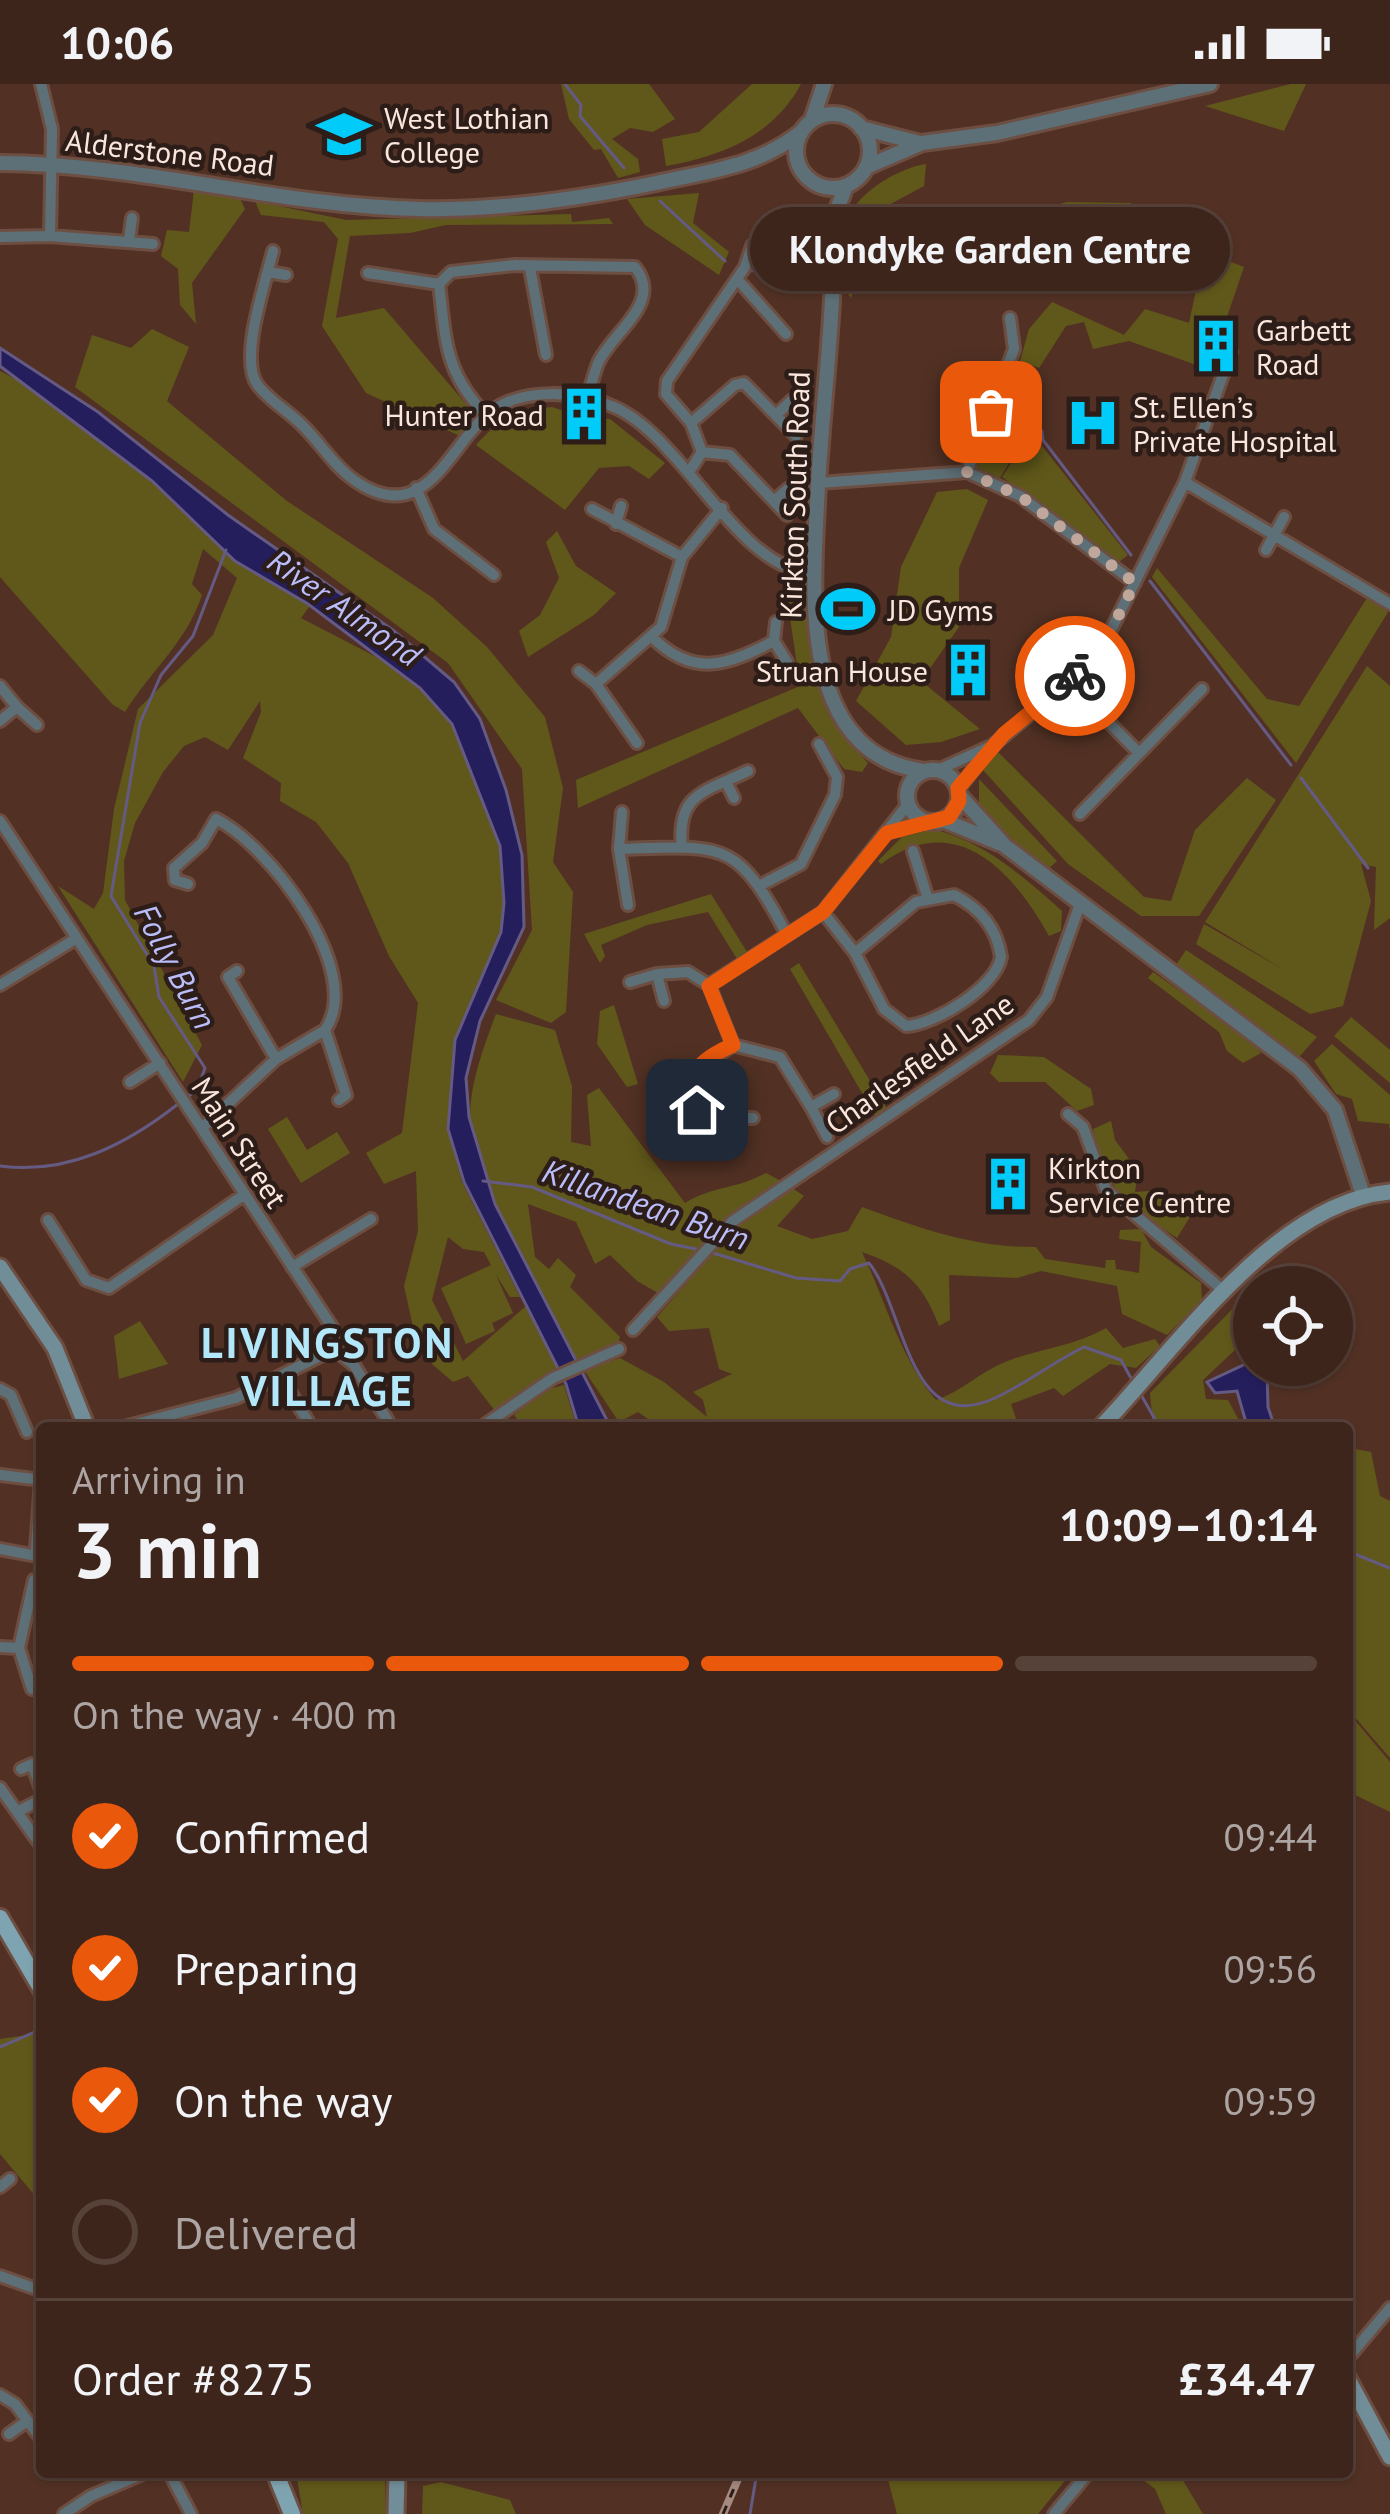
<!DOCTYPE html>
<meta charset="utf-8">
<style>
:root{--surface:#3e251b;--page:#493128;--text:#f1f3f6;--muted:#ada5a3;--line:#57423a;--accent:#ea580c}
body{margin:0;font-family:"PT Sans",sans-serif;background:var(--page);color:var(--text);height:100vh;display:flex;flex-direction:column;font-size:45px;white-space:nowrap}
*{box-sizing:border-box;margin:0}
p{font-size:39px;color:var(--muted)}
.icon{flex:none;width:66px;height:66px;fill:none;stroke:currentColor;stroke-width:2;stroke-linecap:round;stroke-linejoin:round}
.map{position:relative;flex:1;overflow:hidden}
.drawer{position:absolute;left:36px;top:1338px;width:1317px;height:1056px;display:flex;flex-direction:column;background:var(--surface);border-radius:12px;box-shadow:0 3px 9px #0004,0 0 0 3px var(--line)}
.drawer>*{flex:none}
.buttons{position:absolute;left:1233px;top:1182px;display:grid;gap:24px}
.buttons a{display:grid;place-items:center;width:120px;height:120px;border-radius:50%;background:var(--surface);box-shadow:0 3px 9px #0004,0 0 0 3px var(--line);font-size:60px}
.pin{position:absolute;display:grid;place-items:center;width:102px;height:102px;color:#fff;margin:-51px;border-radius:24px;box-shadow:0 6px 18px #0006}
.courier{position:absolute;display:grid;place-items:center;width:120px;height:120px;margin:-60px;border:9px solid #ea580c;border-radius:50%;background:#fff;color:#222;box-shadow:0 3px 15px #0007}
.bubble{position:absolute;height:84px;border-radius:42px;background:var(--surface);box-shadow:0 3px 9px #0004,0 0 0 3px var(--line);font-size:39px;font-weight:800;line-height:84px;text-align:center}
.headline em{font-style:normal;font-weight:800}
.headline div{display:flex;flex-direction:column-reverse}
.headline{display:flex;align-items:center;justify-content:space-between;height:204px;padding:0 36px}
h1{font-size:78px;font-weight:800;line-height:90px}
.bar{display:grid;grid-template-columns:repeat(4,1fr);gap:18px 12px;align-content:center;height:144px;padding:0 36px}
.bar i{height:15px;border-radius:9px;background:var(--line)}
.bar .active{background:var(--accent)}
.bar p{grid-column:span 4}
.line{display:flex;align-items:center;gap:30px;padding:0 36px;border-top:3px solid var(--line)}
.line div{flex:1}
ol{padding:0 36px;list-style:none}
li{display:flex;align-items:center;gap:36px;height:132px}
li p{margin-inline-start:auto}
li .icon{padding:12px;border-radius:50%;background:var(--accent);color:#fff;stroke-width:4}
li:last-child{color:var(--muted)}
li i{width:66px;height:66px;border:6px solid var(--line);border-radius:50%}
.status{display:flex;justify-content:space-between;align-items:center;height:84px;padding:0 60px;background:var(--surface);direction:ltr}
.status svg{height:33px;fill:currentColor}
.map>svg:first-child{display:block}
.green{fill:#60581a}
.water{fill:#251e5d;stroke:#655a83;stroke-width:3}
.lines{fill:none;stroke-linecap:round;stroke-linejoin:round}
.stream{stroke:#655a83;stroke-width:3}
.minor-casing{stroke:#6d4e42;stroke-width:16}
.tertiary-casing{stroke:#6d4e42;stroke-width:20}
.secondary-casing{stroke:#6d4e42;stroke-width:21}
.primary-casing{stroke:#6d4e42;stroke-width:22}
.minor{stroke:#5e7077;stroke-width:10}
.tertiary{stroke:#5e7077;stroke-width:14}
.secondary{stroke:#718e98;stroke-width:15}
.primary{stroke:#7fa4b1;stroke-width:16}
.rail-casing{stroke:#a58a7f;stroke-width:8}
.rail{stroke:#2d1d18;stroke-width:3;stroke-dasharray:9;stroke-linecap:butt}
.done{stroke:#c0a79c;stroke-width:12;stroke-dasharray:0 21.6}
.route{stroke:#ea580c;stroke-width:15}
.labels{text-anchor:middle;dominant-baseline:central;stroke-width:9;stroke-linejoin:round;paint-order:stroke}
.poi-label{font-size:30px;fill:#fbe6dd;stroke:#2d1d18;text-anchor:start}
.street-label{font-size:30px;fill:#fbe6dd;stroke:#2d1d18}
.water-label{font-size:33px;font-style:italic;fill:#babdf9;stroke:#2d1d18}
.district-label{font-size:42px;font-weight:bold;letter-spacing:3px;fill:#b3e8fb;stroke:#2d1d18}
</style>
<div class="status"><b>10:06</b><svg viewBox="0 0 49 12"><path d="M0 12V9h3v3zM5 12V6h3v6zM10 12V3h3v9zM15 12V0h3v12zM26 1h20v11H26zM47 4h2v5h-2z"/></svg></div>
<div class="map">
<svg width="1390" height="2430" viewBox="0 0 1390 2430">
<rect width="100%" height="100%" fill="#523124"/>
<!-- green -->
<path class="green" d="M561 0H649L675 35 653 48 630 44 612 55 638 75 640 88 618 94 601 65 594 66 569 35Z
M752 0H801C773 52 722 72 666 82L662 55 699 48Z
M1291 0H1306L1284 47 1205 22Z
M926 80 924 102 885 123 890 138 852 154 861 183 851 214 843 203C843 185 840 162 844 144 851 112 897 84 926 80Z
M194 106 238 110 245 125 192 199 196 240 180 221 178 185 161 172 167 146 189 148Z
M699 109 693 139 729 168 719 191 645 141 627 115Z
M255 117 346 136 571 130 572 138 609 134 613 140 446 141 410 149 350 152 336 234 384 224 472 327 460 352 366 309 322 242 338 155 324 138 261 131Z
M1067 118 1131 119 1134 125 1100 135 1075 151 1073 131 1067 127 1039 137 1038 168 1055 174 1045 195 1031 193 1021 149 1034 127Z
M1213 171 1244 183 1219 256 1202 283 1129 257 1093 265 1084 238 1066 242 1039 284 1020 277 1029 245 1052 218 1124 251 1145 225 1189 239 1201 183Z
M152 245 189 263 167 317 287 417 433 514 487 563 545 633 563 704 553 778 573 808 566 928 551 939 496 916 532 846 522 685 448 579 75 303 92 251 131 264Z
M0 287 60 318 312 519 301 534 382 576 387 569 458 637 503 754 509 820 485 911 458 973 448 1046 462 1098 520 1213H510L496 1191 513 1229 492 1239 495 1247 466 1260 441 1204 491 1181 484 1168 463 1165 448 1153 432 1216 463 1277 526 1222 557 1285 495 1327 468 1292 453 1298 433 1281 414 1247 404 1202 418 1147 416 1087 384 1100 366 1069 402 1049 418 919 389 872 348 779 316 738 280 717 281 699 243 674 261 628 260 617 228 666 205 653 184 662 163 688 135 739 124 777 125 816 202 961 183 998 58 802 94 825 103 809 114 725 138 625 213 551 237 494 203 465 192 500 202 511C186 559 151 586 125 628L112 620 0 493Z
M1014 287 1023 289C1049 329 1021 358 1000 394L973 382Z
M552 323 585 334 610 335 665 379 649 395 629 382 599 384 565 426 476 361C499 335 518 326 552 323Z
M1031 348 1128 471 1119 478 1002 393Z
M967 405 988 416 959 484V543L921 597 980 645 941 658 906 661 856 617 891 553 901 483 937 408Z
M557 447 576 482 616 509 594 531 528 573 519 547 540 531 559 494 546 458Z
M1157 484 1267 615 1299 622 1367 514 1388 528 1296 679 1152 493Z
M785 499 804 516C809 578 824 633 868 679L862 688 844 685 798 624 578 724 576 696 800 602Z
M1367 582 1390 602V834L1374 846 1376 783 1361 780 1371 817 1343 922 1310 930 1196 860 1204 840 1286 887 1205 838Z
M998 668 1144 813 1171 817 1195 746 1247 694 1276 716 1199 832H1141L1068 780 983 686Z
M979 695 1057 777 1046 787 979 724Z
M933 745C987 759 1021 791 1062 827L1061 847 1049 852C1012 785 955 725 881 780L878 777 902 753Z
M711 810 747 868 737 875 708 828 647 841 601 861 605 872 600 879 584 850Z
M1186 866 1317 953 1298 974 1176 881Z
M799 879 887 1025 876 1033 790 885Z
M1153 888 1251 957 1261 969 1243 979 1227 967 1219 948 1148 894Z
M614 921 638 1000 627 1003 597 960 600 927Z
M496 930 555 946 572 1002 571 1058 591 1062 587 1011 599 1004 685 1119C713 1102 738 1105 766 1089L781 1097 722 1140 658 1209 637 1197 610 1171 595 1180 576 1138 528 1120 535 1173 549 1185 558 1174 576 1191 570 1203 620 1253 617 1264 579 1279C546 1220 468 1097 470 1030 471 996 484 962 496 930Z
M1351 933 1390 966V999L1334 952Z
M1332 960 1390 1011V1047L1389 1040 1358 1037 1352 1015 1336 1010 1314 977Z
M998 971 1044 973 1091 1005 1094 1021 1077 1027 1045 998H999L990 989Z
M287 1033 307 1066 337 1048 350 1069 301 1099 268 1045Z
M1111 1037 1115 1056 1138 1087 1135 1108 1162 1106 1193 1128 1177 1154C1125 1119 1107 1109 1093 1045Z
M792 1104 804 1112 777 1142 812 1155 848 1147 862 1123C919 1144 975 1164 1036 1163L1045 1175 1105 1184 1106 1176H1115L1116 1185 1139 1189 1141 1158 1119 1155 1120 1146 1141 1145 1151 1163 1201 1199 1202 1216 1167 1251 1122 1230 1117 1202 1041 1187 1017 1194 949 1191 950 1236 939 1242C923 1200 905 1183 862 1168 886 1218 900 1274 936 1316 962 1307 980 1288 1005 1278 1040 1264 1070 1264 1106 1244L1123 1264 1155 1255 1160 1262 1136 1284 1110 1280 1063 1312 1054 1304 1011 1320 1019 1344H661L638 1328 619 1338 584 1286 620 1274 664 1298 707 1333 703 1316 693 1308 732 1290 719 1285 709 1244 669 1247 657 1233 743 1135Z
M1263 1194 1272 1203H1254V1248L1203 1296 1206 1315 1228 1316 1243 1344H1153L1150 1309Z
M140 1237 168 1280 119 1295 114 1252Z
M564 1301 577 1344H524L514 1331 545 1306Z
M1352 1355 1355 1365 1371 1368 1380 1412 1390 1417V1674L1347 1624V1356Z
M1347 1627 1390 1678V1728L1347 1707Z
M42 1949V2120L0 2070V1955Z
M385 2388 386 2430H303L296 2388Z
M886 2388H1072L1038 2430H897Z
M1133 2388H1178L1203 2430H1166L1155 2405Z
M441 2398 510 2416 516 2430H422L423 2402Z"/>
<!-- water -->
<path class="water" d="M0 264 98 328 228 431 394 547 454 598 480 635 506 706 522 771 524 843 480 937 466 994 469 1033 495 1120 611 1344H579L566 1300 464 1098 448 1045 455 956 501 848 504 819 500 762 452 640 420 604 308 520 235 477 152 397 0 282Z
M1250 1278 1267 1287 1268 1323 1275 1344H1254L1245 1335 1237 1307 1215 1309 1207 1298Z"/>
<g class="lines">
<!-- stream -->
<path class="stream" d="M565 0 581 21 580 32 624 84
M660 117 725 177
M749 187 781 185 788 200 799 207
M1042 347 1043 356 1131 471
M1150 497 1291 681
M1301 694 1368 784
M186 1014 197 1006 205 984 159 913 154 882 111 812 140 639 161 591 193 552 226 466
M0 1082C67 1091 126 1061 178 1020
M483 1097 532 1103 671 1160 701 1166
M710 1168 796 1194 840 1197 850 1185 869 1179C905 1223 908 1355 995 1314 1026 1300 1053 1278 1084 1263L1121 1276 1132 1296
M1140 1309 1160 1344
M1347 1467 1390 1484
M0 1963 42 1945
M750 2430 757 2388"/>
<defs>
<path id="minor" d="M50 152 153 160
M0 153 50 152 52 45 41 0
M129 157 132 134
M273 167C266 197 239 274 257 300 268 316 290 328 304 343 321 360 334 382 354 396 426 447 450 359 490 328 523 303 578 307 614 323 684 353 737 486 813 489
M530 184 546 271
M268 188 286 191
M368 189 439 200
M738 196 786 250
M777 330 792 316
M486 331C444 288 446 256 439 200L451 188 515 181 635 183C663 218 615 246 599 277 594 288 591 303 587 315
M691 339 735 301 744 299 796 352
M702 368 730 371 787 431
M689 388 702 368 691 339 666 310 667 297 745 183 752 162 782 165 805 160
M967 388 1014 265 1010 234
M1185 398 1390 520
M819 399 967 388 1020 412 1135 499
M416 404 434 445 494 491
M774 417 789 404
M592 425 682 473
M616 440 621 422
M1266 466 1284 433
M653 554C694 594 728 581 774 557L776 538
M774 557 787 578
M579 587 596 600
M1069 598 1139 669
M0 602 17 623 0 637
M17 623 37 641
M637 659 596 600 661 543 682 473 722 424
M938 686 989 663
M726 698 734 714
M959 704 992 662 1069 598 1105 558 1185 398 1231 268
M1080 730 1202 605
M0 737 332 1243 334 1265
M889 748 926 737
M682 764C676 709 705 708 748 687
M619 765 622 728
M913 767 927 812
M188 800 175 796 174 784 202 759 216 735C268 760 366 887 325 946
M761 801 801 780 835 711 837 693 819 660
M628 821 619 765C724 762 736 754 787 851
M823 828 855 869 916 818 954 811C980 824 997 844 1001 873 996 903 936 940 906 942L884 925 855 869
M237 887 228 893 276 975
M630 898 657 890
M0 901 77 854
M664 917 657 890 688 888 709 901
M733 961 696 985 691 1015 705 1033 753 1034
M130 998 160 979
M834 1010 811 1023 780 973 733 961 709 901 823 828 908 720
M811 1023 827 1053
M1068 1030 1083 1043 1106 1106 1225 1208
M202 1044 276 975 325 946 346 1011 339 1016
M48 1136 86 1196 109 1204 245 1110
M292 1183 371 1135
M633 1246 733 1137 1029 936 1047 913 1080 820
M334 1265 354 1281 392 1344
M281 1293 312 1344
M0 1305 11 1311 27 1348
M120 1344 236 1314 334 1265
M480 1344 553 1294 619 1265
M0 1391 42 1396
M36 1464 41 1396
M0 1465 42 1473
M0 1563 19 1564 34 1496
M19 1564 32 1605
M21 1685 32 1680 42 1708
M0 1704 42 1763
M17 1728 42 1715
M0 2103 10 2095
M0 2192 42 2207
M1347 2275 1390 2224
M0 2311 15 2320 42 2356
M9 2350 27 2337
M169 2388 191 2430
M64 2430 91 2412 147 2388
M1054 2430 1089 2388"/>
<path id="tertiary" d="M796 67a37 37 0 1 1 74 0a37 37 0 1 1-74 0Z
M812 36 824 0
M861 44 920 59
M0 79C142 80 278 122 419 125 498 127 579 115 656 99 709 87 757 83 801 48
M866 83 922 59 997 49 1210 0
M846 102 833 136C836 223 823 314 818 401 814 494 793 670 924 687
M907 712a26 26 0 1 1 52 0a26 26 0 1 1-52 0Z
M960 712 1005 762 1300 985 1335 1026 1363 1111
M943 736 999 759"/>
<path id="secondary" d="M0 1183 55 1264 87 1344
M1100 1344C1176 1265 1275 1118 1390 1108
M1347 2293 1390 2373
M396 2430 397 2388"/>
<path id="primary" d="M0 1834 42 1906
M275 2388 292 2430"/>
</defs>
<!-- minor casing -->
<use href="#minor" class="minor-casing"/>
<!-- tertiary casing -->
<use href="#tertiary" class="tertiary-casing"/>
<!-- secondary casing -->
<use href="#secondary" class="secondary-casing"/>
<!-- primary casing -->
<use href="#primary" class="primary-casing"/>
<!-- minor -->
<use href="#minor" class="minor"/>
<!-- tertiary -->
<use href="#tertiary" class="tertiary"/>
<!-- secondary -->
<use href="#secondary" class="secondary"/>
<!-- primary -->
<use href="#primary" class="primary"/>
<defs>
<path id="rail" d="M723 2430 741 2388"/>
</defs>
<!-- rail casing -->
<use href="#rail" class="rail-casing"/>
<!-- rail -->
<use href="#rail" class="rail"/>
</g>
<g class="lines">
<!-- done -->
<path class="done" d="M991 328 967 388 1020 412 1135 499 1105 558 1075 592"/>
<!-- route -->
<path class="route" d="M697 1026C679 992 703 974 733 961L709 902 823 828 887 749 949 733 959 717 958 704 1004 650 1075 592"/>
</g>
<!-- icons -->
<defs>
<symbol id="university-bare" viewBox="-9 -9 18 18"><path d="M0-5L7-2L0 1L-7-2ZM-4 1L0 2.5L4 1V4Q0 6-4 4Z" fill="#01cbf9" stroke="#2d1d18" stroke-width="2.5" paint-order="stroke"/></symbol>
<symbol id="building-bare" viewBox="-9 -9 18 18"><path d="M-4-6H4V6H1V3H-1V6H-4ZM-2.5-4.3h1.7v1.8h-1.7ZM.8-4.3h1.7v1.8H.8ZM-2.5-1h1.7V.8h-1.7ZM.8-1h1.7V.8H.8Z" fill="#01cbf9" stroke="#2d1d18" stroke-width="2.5" paint-order="stroke"/></symbol>
<symbol id="hospital-bare" viewBox="-9 -9 18 18"><path d="M-5-5h3v3.5h4V-5h3V5h-3V1.5h-4V5h-3Z" fill="#01cbf9" stroke="#2d1d18" stroke-width="2.5" paint-order="stroke"/></symbol>
<symbol id="stadium-bare" viewBox="-9 -9 18 18"><path d="M0-5a6.5 5 0 1 0 0 10a6.5 5 0 1 0 0-10ZM-3.5-1.8h7v3.6h-7Z" fill="#01cbf9" stroke="#2d1d18" stroke-width="2.5" paint-order="stroke"/></symbol>
</defs>
<g fill-rule="evenodd">
<use href="#university-bare" x="306" y="12" width="76" height="76"/>
<use href="#building-bare" x="1178" y="224" width="76" height="76"/>
<use href="#building-bare" x="546" y="292" width="76" height="76"/>
<use href="#hospital-bare" x="1055" y="301" width="76" height="76"/>
<use href="#stadium-bare" x="810" y="487" width="76" height="76"/>
<use href="#building-bare" x="930" y="548" width="76" height="76"/>
<use href="#building-bare" x="970" y="1062" width="76" height="76"/>
</g>
<g class="labels">
<!-- poi labels -->
<g class="poi-label">
<text x="384" y="33">West Lothian<tspan x="384" dy="34">College</tspan></text>
<text x="1256" y="245">Garbett<tspan x="1256" dy="34">Road</tspan></text>
<text x="1133" y="322">St. Ellen’s<tspan x="1133" dy="34">Private Hospital</tspan></text>
<text x="544" y="330" text-anchor="end">Hunter Road</text>
<text x="888" y="525">JD Gyms</text>
<text x="928" y="586" text-anchor="end">Struan House</text>
<text x="1048" y="1083">Kirkton<tspan x="1048" dy="34">Service Centre</tspan></text>
</g>
<!-- street labels -->
<g class="street-label">
<text transform="translate(170 68) rotate(7)">Alderstone Road</text>
<text transform="translate(794 411) rotate(-88)">Kirkton South Road</text>
<text transform="translate(919 979) rotate(-35)">Charlesfield Lane</text>
<text transform="translate(240 1058) rotate(57)">Main Street</text>
</g>
<!-- water labels -->
<g class="water-label">
<text transform="translate(345 523) rotate(35)">River Almond</text>
<text transform="translate(176 882) rotate(62)">Folly Burn</text>
<text transform="translate(646 1120) rotate(19)">Killandean Burn</text>
</g>
<!-- district labels -->
<g class="district-label">
<text x="328" y="1258">LIVINGSTON<tspan x="328" dy="48">VILLAGE</tspan></text>
</g>
</g>
</svg>
<div class="buttons">
<a><svg class="icon" aria-label="locate" viewBox="0 0 24 24"><circle cx="12" cy="12" r="6"/><path d="M12 2v4M12 18v4M2 12h4M18 12h4"/></svg></a>
</div>
<div class="pin" style="left:991px;top:328px;background:#ea580c"><svg class="icon" aria-label="bag" viewBox="0 0 24 24"><path d="M5 8h14l-1 12H6zM9 8a3 3 0 0 1 6 0"/></svg></div>
<div class="pin" style="left:697px;top:1026px;background:#1f2937"><svg class="icon" aria-label="home" viewBox="0 0 24 24"><path d="M3 11l9-7 9 7M6 9v11h12V9"/></svg></div>
<div class="courier" style="left:1075px;top:592px"><svg class="icon" aria-label="bike" viewBox="0 0 24 24"><circle cx="6" cy="16" r="4"/><circle cx="18" cy="16" r="4"/><path d="M6 16l4-8h5l3 8M10 8l3 8H6M13 5h3"/></svg></div>
<div class="bubble" style="left:750px;top:123px;width:480px">Klondyke Garden Centre</div>
<section class="drawer">
<div class="headline"><div><h1>3 min</h1><p>Arriving in</p></div><em>10:09–10:14</em></div>
<div class="bar"><i class="active"></i><i class="active"></i><i class="active"></i><i></i><p>On the way · 400 m</p></div>
<ol>
<li><svg class="icon" aria-label="check" viewBox="0 0 24 24"><path d="M5 12l5 5 9-10"/></svg>Confirmed<p>09:44</p></li>
<li><svg class="icon" aria-label="check" viewBox="0 0 24 24"><path d="M5 12l5 5 9-10"/></svg>Preparing<p>09:56</p></li>
<li><svg class="icon" aria-label="check" viewBox="0 0 24 24"><path d="M5 12l5 5 9-10"/></svg>On the way<p>09:59</p></li>
<li><i></i>Delivered</li>
</ol>
<div class="line" style="height:156px"><div>Order #8275</div><b>£34.47</b></div>
</section>
</div>
